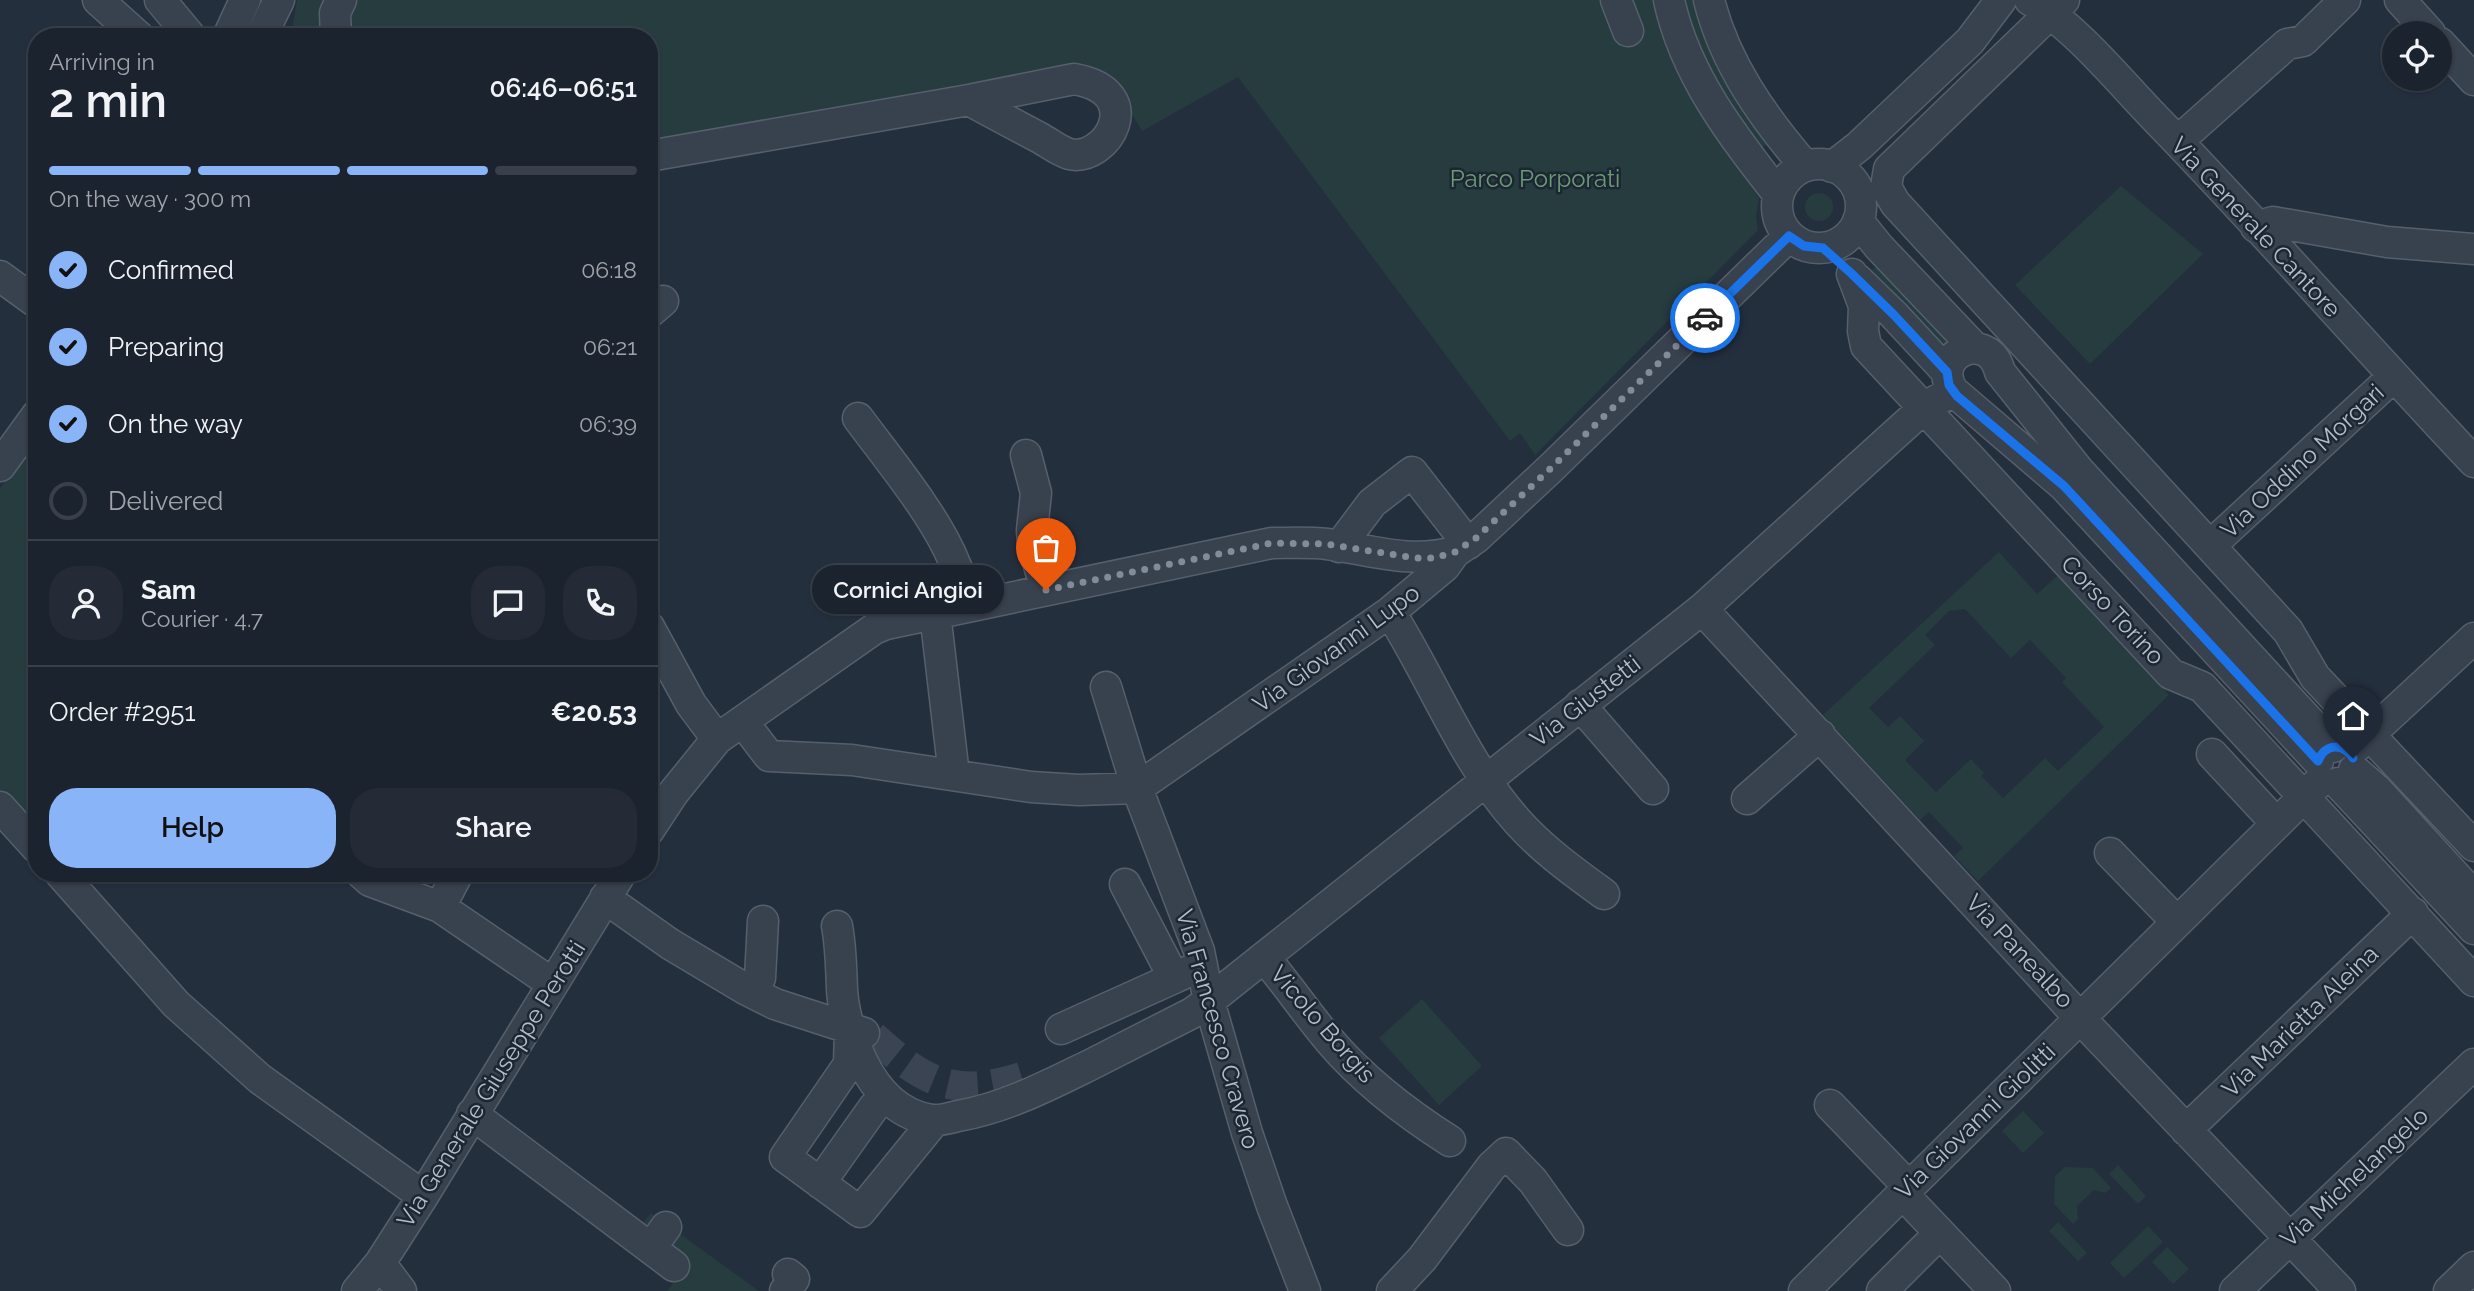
<!DOCTYPE html>
<meta charset="utf-8">
<style>
:root{--surface:#1b232e;--page:#242b36;--text:#f1f3f6;--muted:#a0a4aa;--line:#39404a;--accent:#8ab4f8}
body{margin:0;font-family:Raleway,sans-serif;background:var(--page);color:var(--text);height:100vh;display:flex;flex-direction:column;font-size:26px;white-space:nowrap}
*{box-sizing:border-box;margin:0}
p{font-size:23px;color:var(--muted)}
.icon{flex:none;width:38px;height:38px;fill:none;stroke:currentColor;stroke-width:2;stroke-linecap:round;stroke-linejoin:round}
.map{position:relative;flex:1;overflow:hidden}
.side{position:absolute;left:28px;top:28px;width:630px;height:854px;display:flex;flex-direction:column;background:var(--surface);border-radius:28px;box-shadow:0 2px 5px #0004,0 0 0 2px var(--line)}
.side>*{flex:none}
.buttons{position:absolute;left:2382px;top:21px;display:grid;gap:14px}
.buttons a{display:grid;place-items:center;width:70px;height:70px;border-radius:50%;background:var(--surface);box-shadow:0 2px 5px #0004,0 0 0 2px var(--line);font-size:35px}
.pin{position:absolute;display:grid;place-items:center;width:60px;height:60px;color:#fff;margin:-72px -30px;border-radius:50% 50% 50% 0;rotate:-45deg;box-shadow:0 0 7px #0007}
.pin .icon{rotate:45deg}
.courier{position:absolute;display:grid;place-items:center;width:70px;height:70px;margin:-35px;border:5px solid #1a73e8;border-radius:50%;background:#fff;color:#222;box-shadow:0 2px 9px #0007}
.bubble{position:absolute;height:49px;border-radius:24px;background:var(--surface);box-shadow:0 2px 5px #0004,0 0 0 2px var(--line);font-size:23px;font-weight:600;line-height:49px;text-align:center}
.headline em{font-style:normal;font-weight:600}
.headline div{display:flex;flex-direction:column-reverse}
.headline{display:flex;align-items:center;justify-content:space-between;height:119px;padding:0 21px}
h1{font-size:46px;font-weight:600;line-height:52px}
.bar{display:grid;grid-template-columns:repeat(4,1fr);gap:10px 7px;align-content:center;height:84px;padding:0 21px}
.bar i{height:9px;border-radius:5px;background:var(--line)}
.bar .current{background:var(--accent)}
.bar p{grid-column:span 4}
.line{display:flex;align-items:center;gap:18px;padding:0 21px;border-top:2px solid var(--line)}
.line div{flex:1}
.round{display:grid;place-items:center;flex:none;width:74px;height:74px;border-radius:28px;background:var(--page)}
ol{padding:0 21px;list-style:none}
li{display:flex;align-items:center;gap:21px;height:77px}
li p{margin-inline-start:auto}
li .icon{padding:7px;border-radius:50%;background:var(--accent);color:#111;stroke-width:4}
li:last-child{color:var(--muted)}
li i{width:38px;height:38px;border:4px solid var(--line);border-radius:50%}
.cta{display:flex;gap:14px;margin-top:auto;padding:14px 21px}
.cta a{flex:1;height:80px;border-radius:28px;background:var(--accent);color:#111;font-size:28px;font-weight:600;line-height:80px;text-align:center}
.cta a+a{background:var(--page);color:var(--text)}
.map>svg:first-child{display:block}
.green{fill:#263c3f;fill-rule:evenodd}
.lines{fill:none;stroke-linecap:round;stroke-linejoin:round}
.minor-tunnel{stroke:#3a4453;stroke-width:30;stroke-dasharray:30 15;stroke-linecap:butt}
.minor-casing{stroke:#565f6c;stroke-width:33}
.minor{stroke:#38414e;stroke-width:30}
.done{stroke:#828b98;stroke-width:7;stroke-dasharray:0 12.6}
.route{stroke:#1a73e8;stroke-width:9}
.labels{text-anchor:middle;dominant-baseline:central;stroke-width:5;stroke-linejoin:round;paint-order:stroke}
.park-label{font-size:24px;fill:#6b9a76;stroke:#1d2633}
.street-label{font-size:24px;fill:#b4bcc9;stroke:#1d2633}
</style>
<div class="map">
<svg width="2474" height="1291" viewBox="0 0 2474 1291">
<rect width="100%" height="100%" fill="#242f3e"/>
<!-- green -->
<path class="green" d="M297 0H1653C1676 79 1713 132 1759 198L1756 216 1758 230 1535 455 1520 433 1510 441 1238 77 1142 131 1112 82 1073 68 649 140V37H291Z
M1684 0H1701L1775 139 1759 150C1725 100 1701 57 1684 0Z
M2121 186 2203 254 2090 364 2015 285Z
M1805 207a14 14 0 1 1 28 0a14 14 0 1 1-28 0Z
M1885 258 1957 335 1938 352 1867 275Z
M37 436V836L0 794V488Z
M1999 552 2037 594 2058 575 2169 695 1978 881 1954 856 1963 848 1929 812 1920 820 1823 715ZM1965 609 2011 658 2030 640 2066 678 2062 682 2104 727 2058 771 2045 758 2003 798 1981 776 1984 773 1971 759 1936 792 1905 760 1924 741 1900 716 1888 727 1869 708 1935 645 1925 635 1949 611Z
M1422 999 1482 1066 1439 1105 1379 1038Z
M2023 1111 2044 1133 2023 1153 2002 1131Z
M2118 1165 2146 1196 2138 1204 2109 1174Z
M2065 1167 2093 1168 2111 1188 2105 1193 2094 1190 2077 1206 2078 1219 2073 1224 2054 1204 2055 1176Z
M651 1213 759 1291H667L686 1268 637 1231Z
M2058 1222 2087 1253 2078 1261 2049 1231Z
M2148 1226 2163 1242 2124 1278 2110 1263Z
M2167 1247 2189 1269 2173 1284 2152 1262Z"/>
<g class="lines">
<!-- minor-tunnel -->
<path class="minor-tunnel" d="M873 1036C925 1083 954 1099 1024 1076"/>
<defs>
<path id="minor" d="M98 0 139 37
M160 0 191 37
M1616 0 1628 31
M1669 0C1685 75 1732 135 1778 194
M1709 0C1725 64 1763 117 1805 166
M2030 0C2076 27 2119 81 2157 120 2265 231 2367 349 2474 462
M2064 0 1889 169 1886 187 1895 203 2288 631 2315 677 2474 846
M2400 0 2430 33
M228 37 245 0
M261 37 279 0
M336 37 335 13 341 0
M2440 43 2474 80
M2178 141 2287 44 2303 41 2345 0
M649 156 969 100 1074 79C1149 92 1107 163 1069 154 1059 151 1049 143 1040 138 1017 126 993 113 969 100
M1777 206a42 42 0 1 1 84 0a42 42 0 1 1-84 0Z
M1832 167 1859 146 1970 41 2001 0
M1858 221 1879 247 1975 348
M2256 227 2273 222 2387 242 2474 249
M1852 274 1864 306 1863 331 1866 346 2171 674 2202 687 2474 981
M0 276 37 303
M1857 279 1894 315 1947 372
M649 313 663 301
M858 418C889 460 936 516 955 564 961 577 964 591 968 605
M1026 455 1036 493 1032 530 1033 544 1046 590
M0 466 37 415
M2210 546 2394 376
M1339 547 1372 503 1412 472 1468 544
M1702 609 2080 1018 2340 1291
M1390 612C1433 680 1464 762 1518 822 1543 850 1574 872 1604 894
M935 613 954 775
M649 627 691 704 717 739
M1106 687 1137 788 1199 951 1209 1001 1247 1133 1272 1206 1305 1291
M1580 705 1653 789
M743 722 769 756 852 760 1031 787 1079 790 1137 788 1390 612 1445 566 1455 552 1476 538 1550 469 1789 236
M2356 747 2474 638
M2212 754 2276 823
M2318 761 2064 486 1953 391C1929 354 1989 327 2000 372L2080 472 2333 747
M2354 770 2376 789 2474 896
M2338 783 2474 929
M1747 799 1820 735
M0 807 37 848
M649 830 674 792 717 739 874 629 886 624 1272 543C1290 543 1309 542 1327 544 1372 550 1409 564 1455 552
M2110 853 2177 922
M60 873 176 1004 260 1079 423 1196
M361 873 370 881 440 907 553 984
M1125 884 1174 978 1202 965
M605 898 670 944 747 990 775 1004 864 1033
M440 907 458 873
M837 926C841 947 841 967 842 989 843 1012 852 1040 862 1061 876 1090 898 1115 932 1120 940 1121 950 1118 958 1116 1005 1108 1049 1085 1092 1064 1125 1047 1158 1030 1192 1013L1209 1001 1702 609 1925 407 1953 391
M1264 957C1287 984 1307 1014 1330 1041 1364 1081 1406 1113 1450 1141
M760 978 763 921
M1061 1029 1174 978
M850 1031 849 1064 785 1157 860 1212 935 1120
M1830 1105 1908 1186
M472 1114 674 1266
M2186 1130 2413 913
M820 1183 874 1107
M1902 1193 1995 1291
M651 1248 666 1227
M380 1263 401 1291
M357 1291 380 1263 423 1196 621 873
M785 1291 794 1279 788 1274
M1392 1291 1422 1259 1492 1166 1506 1153 1533 1181 1568 1230
M1804 1291 2318 783
M1882 1291 1940 1233
M2235 1291 2474 1064
M2449 1291 2474 1267"/>
</defs>
<!-- minor casing -->
<use href="#minor" class="minor-casing"/>
<!-- minor -->
<use href="#minor" class="minor"/>
</g>
<g class="lines">
<!-- done -->
<path class="done" d="M1046 590 1272 543 1326 544 1415 558H1434L1455 552 1476 538 1550 469 1705 318"/>
<!-- route -->
<path class="route" d="M1705 318 1789 236 1804 246 1823 248 1852 274 1894 315 1947 372 1949 385 1957 396 2064 486 2318 761C2325 744 2342 742 2353 758"/>
</g>
<g class="labels">
<!-- park labels -->
<g class="park-label">
<text x="1535" y="178">Parco Porporati</text>
</g>
<!-- street labels -->
<g class="street-label">
<text transform="translate(2256 227) rotate(47)">Via Generale Cantore</text>
<text transform="translate(2302 461) rotate(-43)">Via Oddino Morgari</text>
<text transform="translate(2113 610) rotate(47)">Corso Torino</text>
<text transform="translate(1336 648) rotate(-36)">Via Giovanni Lupo</text>
<text transform="translate(1585 701) rotate(-38)">Via Giustetti</text>
<text transform="translate(2020 951) rotate(47)">Via Panealbo</text>
<text transform="translate(2300 1021) rotate(-44)">Via Marietta Aleina</text>
<text transform="translate(1323 1024) rotate(49)">Vicolo Borgis</text>
<text transform="translate(1218 1029) rotate(74)">Via Francesco Cravero</text>
<text transform="translate(491 1084) rotate(-58)">Via Generale Giuseppe Perotti</text>
<text transform="translate(1975 1121) rotate(-44)">Via Giovanni Giolitti</text>
<text transform="translate(2354 1177) rotate(-43)">Via Michelangelo</text>
</g>
</g>
</svg>
<div class="buttons">
<a><svg class="icon" aria-label="locate" viewBox="0 0 24 24"><circle cx="12" cy="12" r="6"/><path d="M12 2v4M12 18v4M2 12h4M18 12h4"/></svg></a>
</div>
<div class="pin" style="left:1046px;top:590px;background:#ea580c"><svg class="icon" aria-label="bag" viewBox="0 0 24 24"><path d="M5 8h14l-1 12H6zM9 8a3 3 0 0 1 6 0"/></svg></div>
<div class="pin" style="left:2353px;top:758px;background:#1f2937"><svg class="icon" aria-label="home" viewBox="0 0 24 24"><path d="M3 11l9-7 9 7M6 9v11h12V9"/></svg></div>
<div class="courier" style="left:1705px;top:318px"><svg class="icon" aria-label="car" viewBox="0 0 24 24"><path d="M5 17H2v-5l4-1 3-4h7l3 4 3 1v5h-3M9 17h6M6 11h13"/><circle cx="7" cy="17" r="2"/><circle cx="17" cy="17" r="2"/></svg></div>
<div class="bubble" style="left:812px;top:565px;width:192px">Cornici Angioi</div>
<section class="side">
<div class="headline"><div><h1>2 min</h1><p>Arriving in</p></div><em>06:46–06:51</em></div>
<div class="bar"><i class="current"></i><i class="current"></i><i class="current"></i><i></i><p>On the way · 300 m</p></div>
<ol>
<li><svg class="icon" aria-label="check" viewBox="0 0 24 24"><path d="M5 12l5 5 9-10"/></svg>Confirmed<p>06:18</p></li>
<li><svg class="icon" aria-label="check" viewBox="0 0 24 24"><path d="M5 12l5 5 9-10"/></svg>Preparing<p>06:21</p></li>
<li><svg class="icon" aria-label="check" viewBox="0 0 24 24"><path d="M5 12l5 5 9-10"/></svg>On the way<p>06:39</p></li>
<li><i></i>Delivered</li>
</ol>
<div class="line" style="height:126px"><a class="round"><svg class="icon" aria-label="person" viewBox="0 0 24 24"><circle cx="12" cy="8" r="4"/><path d="M4 21q1-7 8-7t8 7"/></svg></a><div><b>Sam</b><p>Courier · 4.7</p></div><a class="round"><svg class="icon" aria-label="chat" viewBox="0 0 24 24"><path d="M4 5h16v11H9l-5 4z"/></svg></a><a class="round"><svg class="icon" aria-label="phone" viewBox="0 0 24 24"><path d="M5 4h4l2 5-3 2q2 4 5 5l2-3 5 2v4C11 20 4 13 5 4z"/></svg></a></div>
<div class="line" style="height:91px"><div>Order #2951</div><b>€20.53</b></div>
<div class="cta"><a>Help</a><a>Share</a></div>
</section>
</div>
